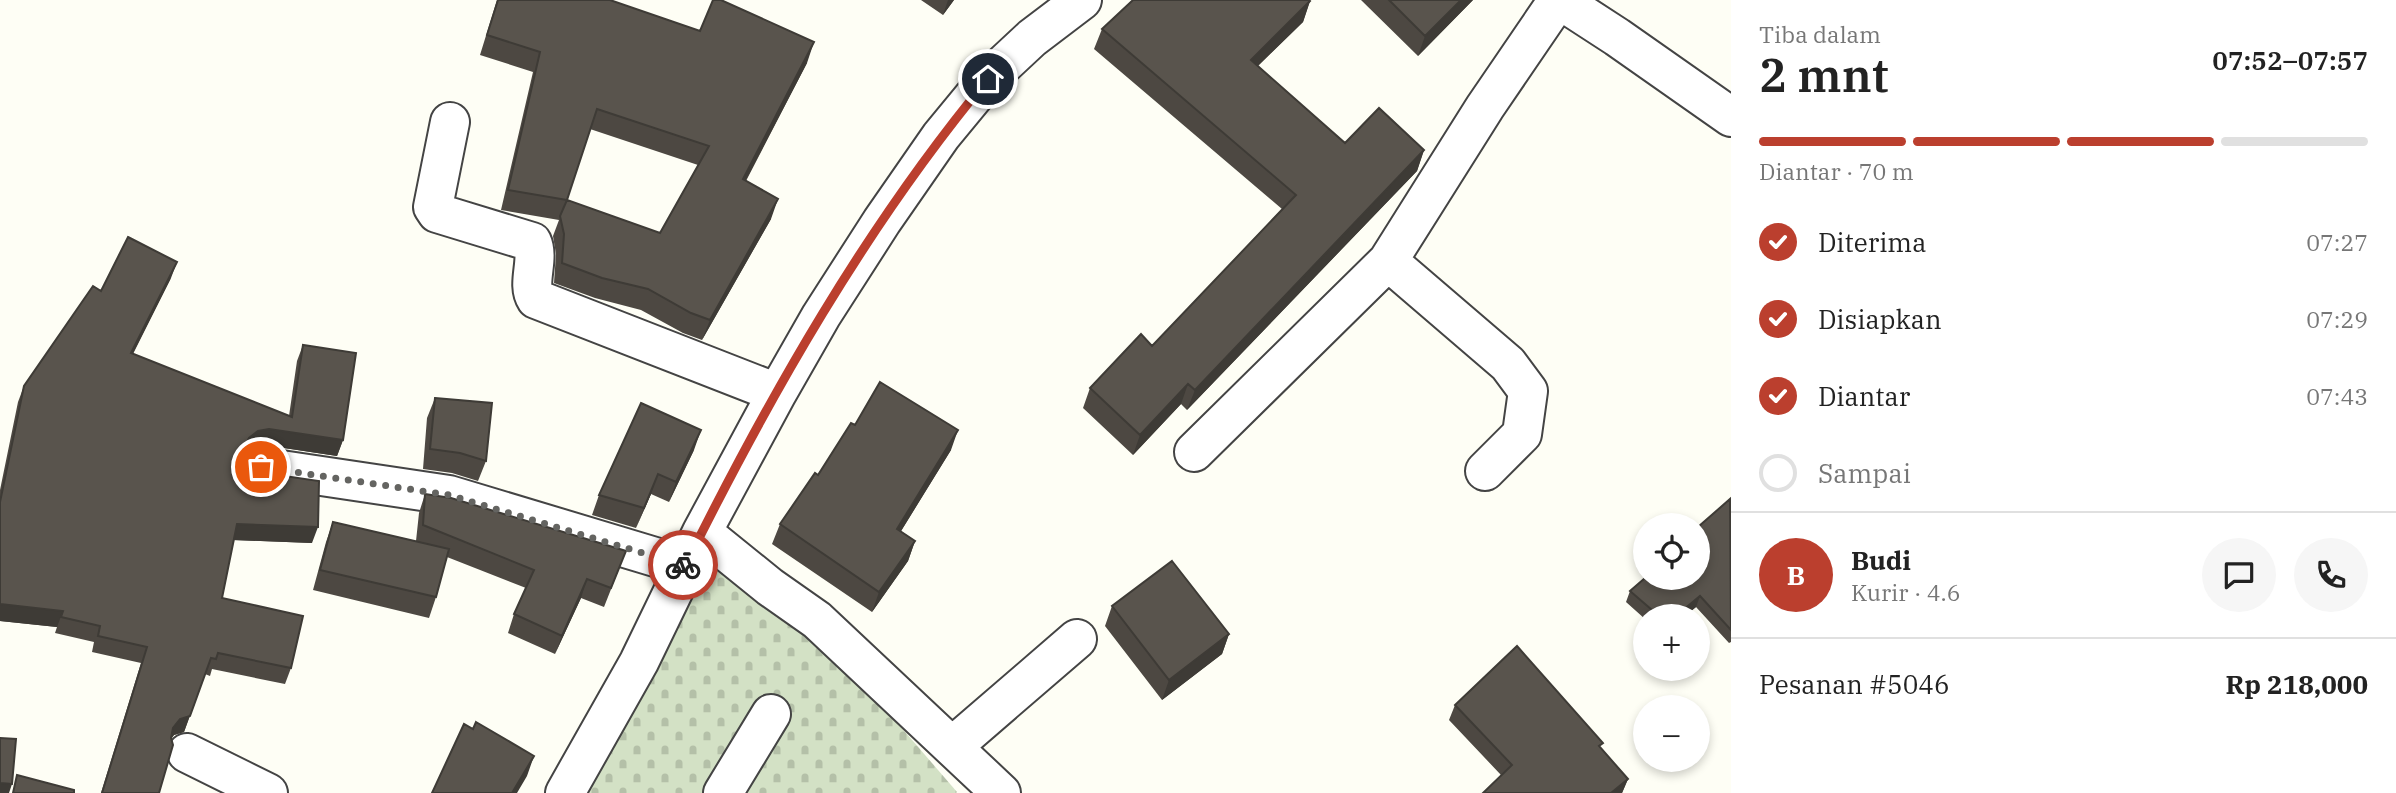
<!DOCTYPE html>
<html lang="id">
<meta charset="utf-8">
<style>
:root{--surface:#fff;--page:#f6f6f6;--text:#222;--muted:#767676;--line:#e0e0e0;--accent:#bb3f2e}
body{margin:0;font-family:"IBM Plex Serif",serif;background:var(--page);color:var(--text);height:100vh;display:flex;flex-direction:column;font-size:26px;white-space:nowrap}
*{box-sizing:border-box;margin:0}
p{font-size:23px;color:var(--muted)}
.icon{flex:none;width:38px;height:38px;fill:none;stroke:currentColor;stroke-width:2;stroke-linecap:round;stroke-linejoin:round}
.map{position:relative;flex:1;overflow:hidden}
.details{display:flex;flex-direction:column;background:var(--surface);width:665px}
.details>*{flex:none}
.fabs{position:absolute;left:1633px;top:513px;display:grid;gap:14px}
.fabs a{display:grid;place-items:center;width:77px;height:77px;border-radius:50%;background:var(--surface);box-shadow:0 4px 10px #0003;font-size:35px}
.pin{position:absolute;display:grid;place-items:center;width:60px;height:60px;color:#fff;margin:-30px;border:4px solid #fff;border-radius:50%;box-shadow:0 2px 7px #0007}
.courier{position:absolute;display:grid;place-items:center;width:70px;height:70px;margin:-35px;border:5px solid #bb3f2e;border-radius:50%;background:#fff;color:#222;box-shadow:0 2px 9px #0007}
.summary em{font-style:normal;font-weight:600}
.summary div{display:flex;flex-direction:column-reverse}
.summary{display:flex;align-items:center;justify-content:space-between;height:119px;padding:0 28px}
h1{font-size:46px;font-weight:600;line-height:52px}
.bar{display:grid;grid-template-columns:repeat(4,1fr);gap:10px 7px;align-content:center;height:84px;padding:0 28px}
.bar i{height:9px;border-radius:5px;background:var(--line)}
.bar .active{background:var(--accent)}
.bar p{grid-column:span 4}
.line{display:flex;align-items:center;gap:18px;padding:0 28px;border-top:2px solid var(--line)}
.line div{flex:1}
.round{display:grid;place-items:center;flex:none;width:74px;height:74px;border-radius:37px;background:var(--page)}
ol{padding:0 28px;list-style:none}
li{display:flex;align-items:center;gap:21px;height:77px}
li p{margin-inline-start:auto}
li .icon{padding:7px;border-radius:50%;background:var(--accent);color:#fff;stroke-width:4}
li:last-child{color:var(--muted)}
li i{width:38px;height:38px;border:4px solid var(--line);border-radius:50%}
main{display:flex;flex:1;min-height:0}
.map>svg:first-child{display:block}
.cemetery{fill:url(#cemetery-stones)}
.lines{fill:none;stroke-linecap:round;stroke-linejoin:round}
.minor-casing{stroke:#444;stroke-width:42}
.minor{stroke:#fff;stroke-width:38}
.wall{fill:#4d4842;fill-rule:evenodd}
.shaded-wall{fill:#3e3b36}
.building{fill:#59544d;stroke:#3e3b36;stroke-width:2;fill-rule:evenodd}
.done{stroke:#646461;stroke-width:7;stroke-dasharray:0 12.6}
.route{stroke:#bb3f2e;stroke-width:9}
</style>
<main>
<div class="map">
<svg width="1731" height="793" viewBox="0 0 1731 793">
<defs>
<pattern id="cemetery-stones" width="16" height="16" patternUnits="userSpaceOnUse" patternTransform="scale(1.75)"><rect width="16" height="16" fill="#d3e1c5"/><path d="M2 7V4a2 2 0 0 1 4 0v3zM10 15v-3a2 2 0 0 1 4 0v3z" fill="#b4c0a8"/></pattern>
</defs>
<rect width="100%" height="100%" fill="#fefef5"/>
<!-- cemetery -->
<path class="cemetery" d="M717 514 957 792 956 793H577Z"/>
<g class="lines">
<defs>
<path id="minor" d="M1560 0 1617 37 1731 117
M450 122 433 207 437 213 532 242C540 259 526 284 536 299L777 393
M1388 261 1508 364 1528 391 1522 434 1485 471
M1194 452 1388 261 1485 107 1558 0
M261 467 449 495 685 566
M702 532 770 587 817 620 1001 793
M953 746 1077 639
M187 753 268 793
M565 793 639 662 702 532 777 393 821 316 882 221 941 136 988 79 1032 38 1082 0
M723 793 771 714"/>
</defs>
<!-- minor casing -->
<use href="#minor" class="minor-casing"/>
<!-- minor -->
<use href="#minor" class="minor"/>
</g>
<!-- wall -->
<path class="wall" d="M497 0H610L700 31 807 63 746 181 771 219 702 340 683 333 641 310 595 298 554 283 556 254 553 236 559 220 501 210 533 72 480 55ZM590 129 698 165 660 233 567 200Z
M921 0H954L943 15Z
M1361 0H1473L1418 56Z
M1310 1 1303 22 1258 66 1345 143 1424 150 1417 171 1187 410 1181 404 1133 455 1083 408 1090 388 1152 346 1282 209 1094 49 1102 29Z
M171 278 133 354 289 416 297 361 303 345 343 440 337 456 264 445 252 447 246 452 247 460 312 543 234 540 222 598 291 668 285 684 212 669 210 676 205 674 184 732 174 735 171 739 159 793H101L141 663 92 652 94 642 55 633 57 627 0 621V490L18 402 24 386Z
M435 398 486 461 478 481 452 473 423 469 427 418Z
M855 425 951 450 901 531 915 541 908 561 872 612 772 544 780 524Z
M694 450 669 502 651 494 636 528 592 515 599 495Z
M425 494 619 569 604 607 581 598 555 654 508 633 514 614 526 588 447 557 436 597 429 618 313 590 326 542 333 522 416 541 419 513Z
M1731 499V642L1729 643 1696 607 1685 616H1645V619L1626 602 1630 591 1698 578Z
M1112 606 1229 634 1222 654 1162 700 1105 626Z
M1455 705 1601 748 1628 779 1622 793H1483L1501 775 1449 720Z"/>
<!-- shaded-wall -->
<path class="shaded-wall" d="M948 0H954L943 15Z
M1461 0H1473L1418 56 1425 36Z
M1310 1 1303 22 1243 80 1251 60Z
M814 42 807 63 736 199 743 179Z
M1424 150 1417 171 1187 410 1195 390Z
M778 199 771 219 702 340 710 320Z
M177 262 171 278 125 369 131 353Z
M1188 384 1181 404 1133 455 1140 435Z
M269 429 343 440 337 456 264 445 252 447 244 454 240 463 249 438 258 431Z
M701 430 694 450 669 502 676 482Z
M958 430 951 450 890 549 897 529Z
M658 474 651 494 636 528 644 508Z
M237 524 318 527 312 543 232 540Z
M915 541 908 561 872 612 879 592Z
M587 579 581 598 555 654 562 636Z
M1700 596 1696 607 1685 616H1676Z
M0 604 63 611 57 627 0 621Z
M1229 634 1222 654 1162 700 1169 680Z
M211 658 184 732 174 735 167 744 173 728Z
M534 756 527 776 517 793H512Z
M1628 779 1622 793H1611Z
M0 783 12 784 9 793H0Z"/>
<!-- building -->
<path class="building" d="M498 0H610L700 31 713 0H721L814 42 743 179 778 199 710 320 691 313 648 289 602 278 562 263 564 234 560 216 567 200 508 190 540 52 487 35ZM597 109 709 146 660 233 567 200Z
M1133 0H1309L1310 1 1251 60 1345 143 1379 108 1424 150 1195 390 1188 384 1140 435 1090 388 1141 334 1152 346 1296 195 1102 29Z
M1389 0H1461L1425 36Z
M128 237 177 262 131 353 292 417 303 345 356 353 343 440 269 429 258 431 249 438 245 447 247 460 254 468 264 473 319 481 318 527 237 524 222 598 303 616 291 668 218 653 216 659 211 658 190 716 180 719 173 728 171 738 173 745 159 793H102L147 647 98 636 100 626 61 617 63 611 0 604V502L24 386 93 286 101 291Z
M880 382 958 430 897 529 915 541 879 592 780 524 815 473 818 475 851 423 855 425Z
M435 398 492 403 486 461 460 453 430 449Z
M641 403 701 430 676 482 658 474 644 508 599 495Z
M425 494 451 498 626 551 611 588 587 579 562 636 514 614 534 570 423 525Z
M1730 499 1731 630 1700 596 1676 616H1659L1630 591 1645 578H1698V527Z
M333 522 449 549 436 597 320 570Z
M1172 561 1229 634 1169 680 1112 606Z
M1517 646 1603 743 1599 746 1628 779 1611 793H1483L1512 765 1455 705Z
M476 722 534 756 512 793H432L464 724 473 729Z
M0 738 16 739 12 784 0 783Z
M17 775 74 790V793H13Z"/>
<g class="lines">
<!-- done -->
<path class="done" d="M261 467 449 495 683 565"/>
<!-- route -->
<path class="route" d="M683 565 685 566C770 395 866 226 988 79"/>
</g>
</svg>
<div class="fabs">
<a><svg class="icon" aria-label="locate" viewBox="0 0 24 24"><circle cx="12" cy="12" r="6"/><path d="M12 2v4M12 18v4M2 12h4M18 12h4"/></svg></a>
<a>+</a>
<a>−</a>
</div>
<div class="pin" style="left:261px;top:467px;background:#ea580c"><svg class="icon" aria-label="bag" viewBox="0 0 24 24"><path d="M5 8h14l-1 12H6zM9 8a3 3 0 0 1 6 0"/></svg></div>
<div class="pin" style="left:988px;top:79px;background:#1f2937"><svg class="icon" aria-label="home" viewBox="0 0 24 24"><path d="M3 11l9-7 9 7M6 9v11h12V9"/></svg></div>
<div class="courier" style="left:683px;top:565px"><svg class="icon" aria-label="bike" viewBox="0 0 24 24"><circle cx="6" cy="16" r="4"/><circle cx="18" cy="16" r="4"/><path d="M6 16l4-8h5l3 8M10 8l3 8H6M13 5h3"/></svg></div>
</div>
<section class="details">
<div class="summary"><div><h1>2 mnt</h1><p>Tiba dalam</p></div><em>07:52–07:57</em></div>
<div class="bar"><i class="active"></i><i class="active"></i><i class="active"></i><i></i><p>Diantar · 70 m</p></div>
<ol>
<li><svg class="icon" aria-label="check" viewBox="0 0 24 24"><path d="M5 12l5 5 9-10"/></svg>Diterima<p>07:27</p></li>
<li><svg class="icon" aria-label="check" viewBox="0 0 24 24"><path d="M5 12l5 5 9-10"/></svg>Disiapkan<p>07:29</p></li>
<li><svg class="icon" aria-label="check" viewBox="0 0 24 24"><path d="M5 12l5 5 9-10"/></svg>Diantar<p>07:43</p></li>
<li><i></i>Sampai</li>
</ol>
<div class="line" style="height:126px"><b class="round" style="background:var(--accent);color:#fff">B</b><div><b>Budi</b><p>Kurir · 4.6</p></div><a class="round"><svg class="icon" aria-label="chat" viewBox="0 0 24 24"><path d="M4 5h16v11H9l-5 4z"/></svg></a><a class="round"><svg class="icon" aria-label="phone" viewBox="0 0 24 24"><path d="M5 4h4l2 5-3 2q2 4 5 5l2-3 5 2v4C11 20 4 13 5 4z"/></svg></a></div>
<div class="line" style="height:91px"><div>Pesanan #5046</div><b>Rp 218,000</b></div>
</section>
</main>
